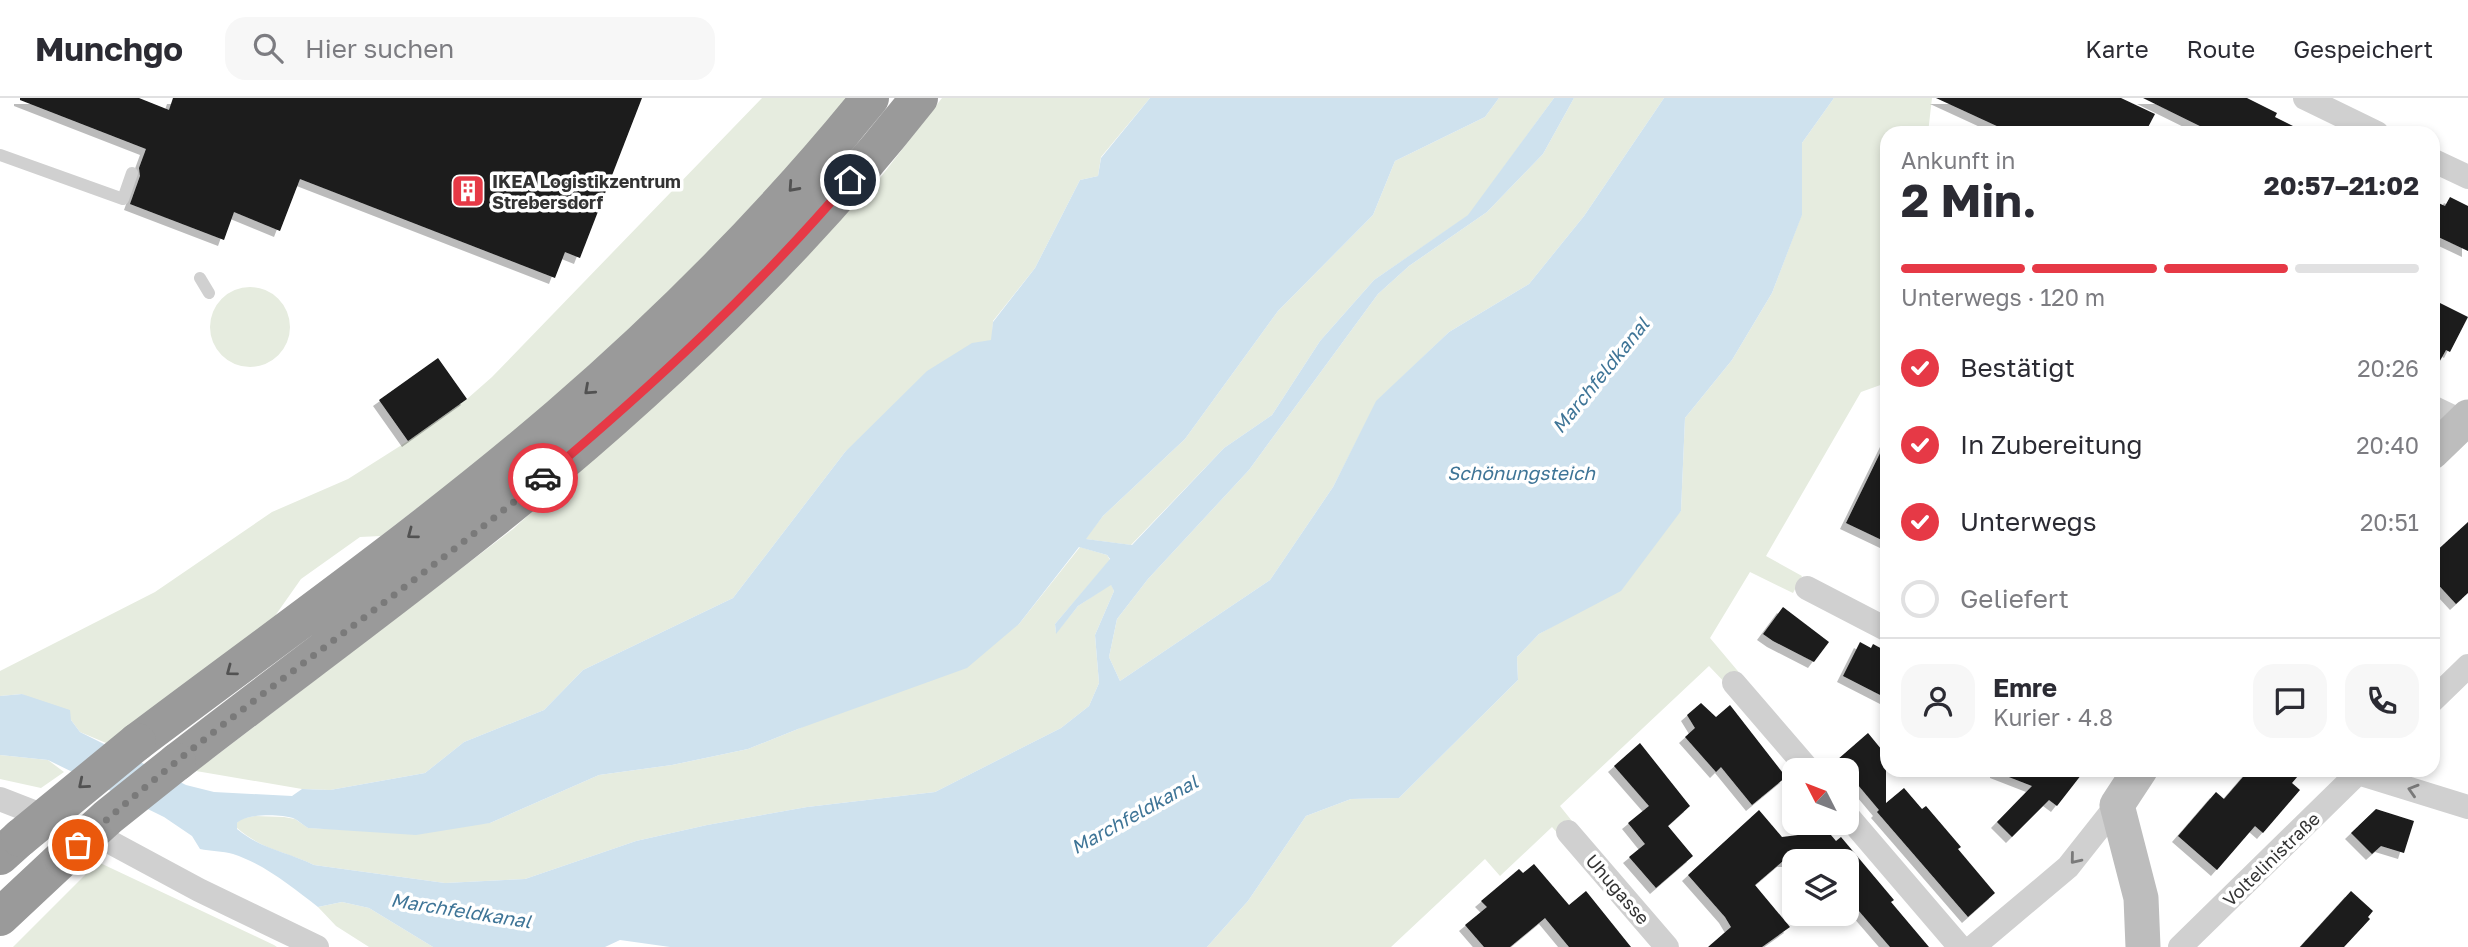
<!DOCTYPE html>
<html lang="de">
<meta charset="utf-8">
<style>
:root{--surface:#fff;--page:#f7f7f7;--text:#2b2b33;--muted:#7c7c81;--line:#e1e1e2;--accent:#e63946}
body{margin:0;font-family:"Golos Text",sans-serif;background:var(--page);color:var(--text);height:100vh;display:flex;flex-direction:column;font-size:26px;white-space:nowrap}
*{box-sizing:border-box;margin:0}
p{font-size:23px;color:var(--muted)}
.icon{flex:none;width:38px;height:38px;fill:none;stroke:currentColor;stroke-width:2;stroke-linecap:round;stroke-linejoin:round}
.map{position:relative;flex:1;overflow:hidden}
.details{position:absolute;left:1880px;top:28px;width:560px;height:651px;display:flex;flex-direction:column;background:var(--surface);border-radius:21px;box-shadow:0 4px 10px #0003}
.details>*{flex:none}
.needle{width:46px;rotate:312deg}
.tools{position:absolute;left:1782px;top:660px;display:grid;gap:14px}
.tools a{display:grid;place-items:center;width:77px;height:77px;border-radius:14px;background:var(--surface);box-shadow:0 4px 10px #0003;font-size:35px}
.pin{position:absolute;display:grid;place-items:center;width:60px;height:60px;color:#fff;margin:-30px;border:4px solid #fff;border-radius:50%;box-shadow:0 2px 7px #0007}
.courier{position:absolute;display:grid;place-items:center;width:70px;height:70px;margin:-35px;border:5px solid #e63946;border-radius:50%;background:#fff;color:#222;box-shadow:0 2px 9px #0007}
.head em{font-style:normal;font-weight:700}
.head div{display:flex;flex-direction:column-reverse}
.head{display:flex;align-items:center;justify-content:space-between;height:119px;padding:0 21px}
h1{font-size:46px;font-weight:700;line-height:52px}
.bar{display:grid;grid-template-columns:repeat(4,1fr);gap:10px 7px;align-content:center;height:84px;padding:0 21px}
.bar i{height:9px;border-radius:5px;background:var(--line)}
.bar .current{background:var(--accent)}
.bar p{grid-column:span 4}
.line{display:flex;align-items:center;gap:18px;padding:0 21px;border-top:2px solid var(--line)}
.line div{flex:1}
.round{display:grid;place-items:center;flex:none;width:74px;height:74px;border-radius:21px;background:var(--page)}
ol{padding:0 21px;list-style:none}
li{display:flex;align-items:center;gap:21px;height:77px}
li p{margin-inline-start:auto}
li .icon{padding:7px;border-radius:50%;background:var(--accent);color:#fff;stroke-width:4}
li:last-child{color:var(--muted)}
li i{width:38px;height:38px;border:4px solid var(--line);border-radius:50%}
header{display:flex;align-items:center;gap:42px;box-sizing:border-box;height:98px;padding:0 35px;background:var(--surface);border-bottom:2px solid var(--line)}
header strong{font-size:33px}
nav{display:flex;gap:38px;margin-inline-start:auto;font-size:24px}
.search{width:490px;height:63px;background:var(--page);display:flex;align-items:center;gap:18px;box-sizing:border-box;padding:0 24px;border-radius:21px;color:var(--muted);font-size:26px}
.map>svg:first-child{display:block}
.green{fill:#e6ecdf}
.water{fill:#cfe2ee;fill-rule:evenodd}
.building{fill:#1a1a1a;filter:url(#shadow)}
.lines{fill:none;stroke-linecap:round;stroke-linejoin:round}
.lane{stroke:#d0d0d0;stroke-width:12}
.street{stroke:#d0d0d0;stroke-width:24}
.secondary{stroke:#bdbdbd;stroke-width:35}
.highway{stroke:#9a9a9a;stroke-width:38}
.highway-bridge{stroke:#9a9a9a;stroke-width:38}
.oneway{stroke:#525252}
.oneway2{stroke:#7a7a7a}
.done{stroke:#7a7a7a;stroke-width:7;stroke-dasharray:0 12.6}
.route{stroke:#e63946;stroke-width:9}
.labels{text-anchor:middle;dominant-baseline:central;stroke-width:7;stroke-linejoin:round;paint-order:stroke}
.poi-label{font-size:18px;font-weight:bold;fill:#333;stroke:#fff;text-anchor:start}
.street-label{font-size:18px;fill:#333;stroke:#fff}
.water-label{font-size:19px;font-style:italic;fill:#3f7597;stroke:#fff}
</style>
<header>
<strong>Munchgo</strong>
<div class="search"><svg class="icon" aria-label="search" viewBox="0 0 24 24"><circle cx="10" cy="10" r="6"/><path d="M15 15l6 6"/></svg>Hier suchen</div>
<nav><a>Karte</a><a>Route</a><a>Gespeichert</a></nav>
</header>
<div class="map">
<svg width="2468" height="849" viewBox="0 0 2468 849">
<defs>
<filter id="shadow"><feDropShadow dx="-6" dy="6" stdDeviation="0" flood-color="#0004"/></filter>
</defs>
<rect width="100%" height="100%" fill="#fff"/>
<!-- green -->
<path class="green" d="M762 0H847C754 114 650 217 539 314 489 358 433 397 381 438L360 439 301 481 270 525 106 645 80 634 71 622 22 596 0 598V573L155 494 272 414 348 381 408 343 467 301 492 279Z
M942 0H1150L1101 59 1098 78 1080 82 1035 170 993 223 992 242 845 354 733 500 583 572 544 612 464 644 425 675 330 692 302 691 196 673 513 431 743 224 880 80Z
M1499 0H1554L1469 117 1374 182 1320 243 1272 317 1224 350 1131 447 1085 441 1103 418 1185 341 1278 213 1373 117 1395 63 1485 19Z
M1574 0H1664L1584 118 1529 186 1449 234 1377 303 1333 389 1270 482 1120 583 1109 559 1117 521 1148 481 1249 372 1378 196 1409 168 1487 114 1543 56Z
M1834 0H1932L1928 35H1886V285L1861 294 1766 458 1802 478 1793 495 1750 474 1710 540 1742 578 1729 589 1709 568 1560 708 1580 733 1566 745 1552 729 1500 778 1485 761 1391 849H1207L1248 803 1306 718 1351 701 1399 700 1518 582 1517 559 1539 536 1574 516 1681 413 1685 320 1732 262 1772 195 1802 116V45Z
M210 229a40 40 0 1 1 80 0a40 40 0 1 1-80 0Z
M1080 449 1107 457 1110 462 1055 526 1056 535 1078 508 1111 486 1114 493 1095 537 1099 585 1089 608 1061 630 935 694 807 709 707 727 636 743 525 781 445 785 314 767C285 753 264 753 237 730V725L240 721 255 718 284 719 295 721 308 730 356 732 490 725 599 677 672 667 748 651 798 631 1019 526Z
M0 657 48 662 64 674 41 690 0 681Z
M98 764 274 847 277 849H13Z
M342 804 369 810 433 849H369L336 828 318 809Z"/>
<!-- water -->
<path class="water" d="M1150 0H1499L1485 19 1395 63 1373 117 1278 213 1185 341 1103 418 1086 441 1132 447 1224 350 1272 317 1320 243 1374 182 1468 117 1554 0H1574L1543 56 1487 114 1409 168 1378 196 1249 372 1148 481 1117 521 1109 559 1120 583 1270 482 1333 389 1376 303 1449 234 1529 186 1584 118 1664 0H1834L1802 45V117L1772 195 1732 262 1685 320 1681 413 1621 493 1539 536 1517 559 1518 582 1399 700 1351 701 1306 718 1248 803 1207 849H670L620 842 605 849H433L369 810 342 804 318 809C292 789 264 766 233 756 223 753 210 753 200 751L192 738 164 719 48 662 0 657V598L22 596 70 612 71 622 80 634 186 687 214 694 292 698 302 691 330 692 425 675 464 644 544 612 583 572 733 500 845 354 927 273 972 245 991 242 993 224 1035 170 1080 82 1098 78 1101 60ZM1079 449 1107 457 1110 461 1055 526 1056 536 1078 508 1111 487 1114 493 1095 537 1099 585 1089 608 1061 630 935 694 807 709 707 727 636 743 525 781 445 785 314 767C286 753 263 752 237 731V725C246 715 281 716 293 720 298 722 303 727 308 730L416 737 490 725 599 677 672 667 748 651 798 631 967 570 1019 526Z"/>
<!-- building -->
<path class="building" d="M20 0H139L169 12 173 0H642L580 160 565 154 555 180 300 81 280 133 234 114 224 142 130 106 140 78 139 70 146 51 20 2Z
M1936 0H2121L2155 16 2145 35H2012Z
M2143 0H2247L2277 15 2275 19 2307 35H2214Z
M2450 99 2468 108V153L2432 136V102L2445 108Z
M2432 201 2468 219 2450 254 2446 252 2432 277Z
M438 260 467 301 408 343 379 302Z
M1886 343V444L1846 425Z
M2468 424V495L2456 506 2432 480V457Z
M1783 509 1829 544 1814 564 1773 543 1763 536Z
M1860 544 1871 550 1873 546 1886 553V600L1843 578Z
M1701 605 1716 619 1730 607 1786 679 1752 707 1721 669 1716 674 1685 639 1695 630 1687 617Z
M1868 635 1886 657V705L1904 690 1922 711 1926 708 1961 749 1958 751 1995 795 1968 819 1877 714 1879 712 1837 662Z
M1640 645 1690 708 1668 728 1693 758 1656 790 1629 759 1645 746 1628 725 1649 708 1614 668Z
M1996 672H2085L2057 708 2049 702 2012 739 1997 724 2032 688 1996 674Z
M2249 672H2303L2292 685 2300 692 2263 735 2255 728 2217 772 2178 738 2216 694 2224 701Z
M2376 711 2414 723 2404 755 2381 748 2372 756 2351 735Z
M1759 712 1782 739 1798 737 1813 724H1820L1836 743 1841 739 1894 802 1891 804 1929 849H1890L1846 798V763H1783L1755 787 1790 829 1762 849H1708L1731 829 1725 819 1688 777Z
M1534 766 1569 807 1586 793 1631 849H1569L1545 820 1510 849H1484L1465 827 1487 809 1481 803 1519 771 1523 775Z
M2351 793 2373 813 2368 819 2370 821 2344 849H2300Z"/>
<g class="lines">
<!-- lane -->
<path class="lane" d="M0 57 123 101 132 75
M200 180 209 195"/>
<!-- street -->
<path class="street" d="M2305 0 2377 35
M2432 62 2468 79
M2432 309 2463 324
M1807 490 1886 531
M1734 585 1809 672
M2432 603 2468 568
M2358 675 2468 709
M0 701 108 743 199 792 317 849
M1846 716 1960 849
M1568 734 1667 849
M1973 849 2068 769 2117 707
M2180 849 2361 672"/>
<!-- secondary -->
<path class="secondary" d="M2432 354 2468 319
M2140 672 2117 707 2141 800 2143 849"/>
<!-- highway -->
<path class="highway" d="M137 644C279 537 425 434 560 318 672 221 777 115 870 0
M177 664C280 584 386 507 487 426 645 300 794 159 919 0
M0 758 20 740
M0 819 63 760"/>
<!-- highway-bridge -->
<path class="highway-bridge" d="M20 740 137 644
M63 760 108 719 177 664"/>
</g>
<!-- one-way arrows -->
<defs><path id="oneway-chevron" d="M-2-3.5L2.5 0L-2 3.5" fill="none" stroke-width="1.6" stroke-linecap="round" stroke-linejoin="round" transform="scale(1.75)"/></defs>
<g class="oneway">
<use href="#oneway-chevron" transform="translate(793 89) rotate(132)"/>
<use href="#oneway-chevron" transform="translate(589 292) rotate(138)"/>
<use href="#oneway-chevron" transform="translate(412 436) rotate(143)"/>
<use href="#oneway-chevron" transform="translate(231 573) rotate(143)"/>
<use href="#oneway-chevron" transform="translate(83 686) rotate(140)"/>
</g>
<g class="oneway2">
<use href="#oneway-chevron" transform="translate(2413 692) rotate(-163)"/>
<use href="#oneway-chevron" transform="translate(2075 761) rotate(129)"/>
</g>
<g class="lines">
<!-- done -->
<path class="done" d="M78 747C225 615 391 506 543 380"/>
<!-- route -->
<path class="route" d="M543 380C652 288 757 191 850 82"/>
</g>
<!-- icons -->
<defs>
<symbol id="building-square" viewBox="-11 -11 22 22"><rect x="-9" y="-9" width="18" height="18" rx="4" fill="#e63946" stroke="#fff"/><path d="M-4-6H4V6H1V3H-1V6H-4ZM-2.5-4.3h1.7v1.8h-1.7ZM.8-4.3h1.7v1.8H.8ZM-2.5-1h1.7V.8h-1.7ZM.8-1h1.7V.8H.8Z" fill="#fff"/></symbol>
</defs>
<g fill-rule="evenodd">
<use href="#building-square" x="449" y="74" width="38" height="38"/>
</g>
<g class="labels">
<!-- poi labels -->
<g class="poi-label">
<text x="492" y="83">IKEA Logistikzentrum<tspan x="492" dy="21">Strebersdorf</tspan></text>
</g>
<!-- street labels -->
<g class="street-label">
<text transform="translate(2271 761) rotate(-44)">Voltelinistraße</text>
<text transform="translate(1618 791) rotate(49)">Uhugasse</text>
</g>
<!-- water labels -->
<g class="water-label">
<text transform="translate(1600 277) rotate(-51)">Marchfeldkanal</text>
<text x="1521" y="374">Schönungsteich</text>
<text transform="translate(1134 716) rotate(-29)">Marchfeldkanal</text>
<text transform="translate(461 812) rotate(9)">Marchfeldkanal</text>
</g>
</g>
</svg>
<div class="tools">
<a><svg class="needle" viewBox="-14 -14 28 28"><path d="M0-13l5 13h-10z" fill="#e53935"/><path d="M0 13l5-13h-10z" fill="#7c7c81"/></svg></a>
<a><svg class="icon" aria-label="layers" viewBox="0 0 24 24"><path d="M12 4l9 5-9 5-9-5zM3 14l9 5 9-5"/></svg></a>
</div>
<div class="pin" style="left:78px;top:747px;background:#ea580c"><svg class="icon" aria-label="bag" viewBox="0 0 24 24"><path d="M5 8h14l-1 12H6zM9 8a3 3 0 0 1 6 0"/></svg></div>
<div class="pin" style="left:850px;top:82px;background:#1f2937"><svg class="icon" aria-label="home" viewBox="0 0 24 24"><path d="M3 11l9-7 9 7M6 9v11h12V9"/></svg></div>
<div class="courier" style="left:543px;top:380px"><svg class="icon" aria-label="car" viewBox="0 0 24 24"><path d="M5 17H2v-5l4-1 3-4h7l3 4 3 1v5h-3M9 17h6M6 11h13"/><circle cx="7" cy="17" r="2"/><circle cx="17" cy="17" r="2"/></svg></div>
<section class="details">
<div class="head"><div><h1>2 Min.</h1><p>Ankunft in</p></div><em>20:57–21:02</em></div>
<div class="bar"><i class="current"></i><i class="current"></i><i class="current"></i><i></i><p>Unterwegs · 120 m</p></div>
<ol>
<li><svg class="icon" aria-label="check" viewBox="0 0 24 24"><path d="M5 12l5 5 9-10"/></svg>Bestätigt<p>20:26</p></li>
<li><svg class="icon" aria-label="check" viewBox="0 0 24 24"><path d="M5 12l5 5 9-10"/></svg>In Zubereitung<p>20:40</p></li>
<li><svg class="icon" aria-label="check" viewBox="0 0 24 24"><path d="M5 12l5 5 9-10"/></svg>Unterwegs<p>20:51</p></li>
<li><i></i>Geliefert</li>
</ol>
<div class="line" style="height:126px"><a class="round"><svg class="icon" aria-label="person" viewBox="0 0 24 24"><circle cx="12" cy="8" r="4"/><path d="M4 21q1-7 8-7t8 7"/></svg></a><div><b>Emre</b><p>Kurier · 4.8</p></div><a class="round"><svg class="icon" aria-label="chat" viewBox="0 0 24 24"><path d="M4 5h16v11H9l-5 4z"/></svg></a><a class="round"><svg class="icon" aria-label="phone" viewBox="0 0 24 24"><path d="M5 4h4l2 5-3 2q2 4 5 5l2-3 5 2v4C11 20 4 13 5 4z"/></svg></a></div>
</section>
</div>
